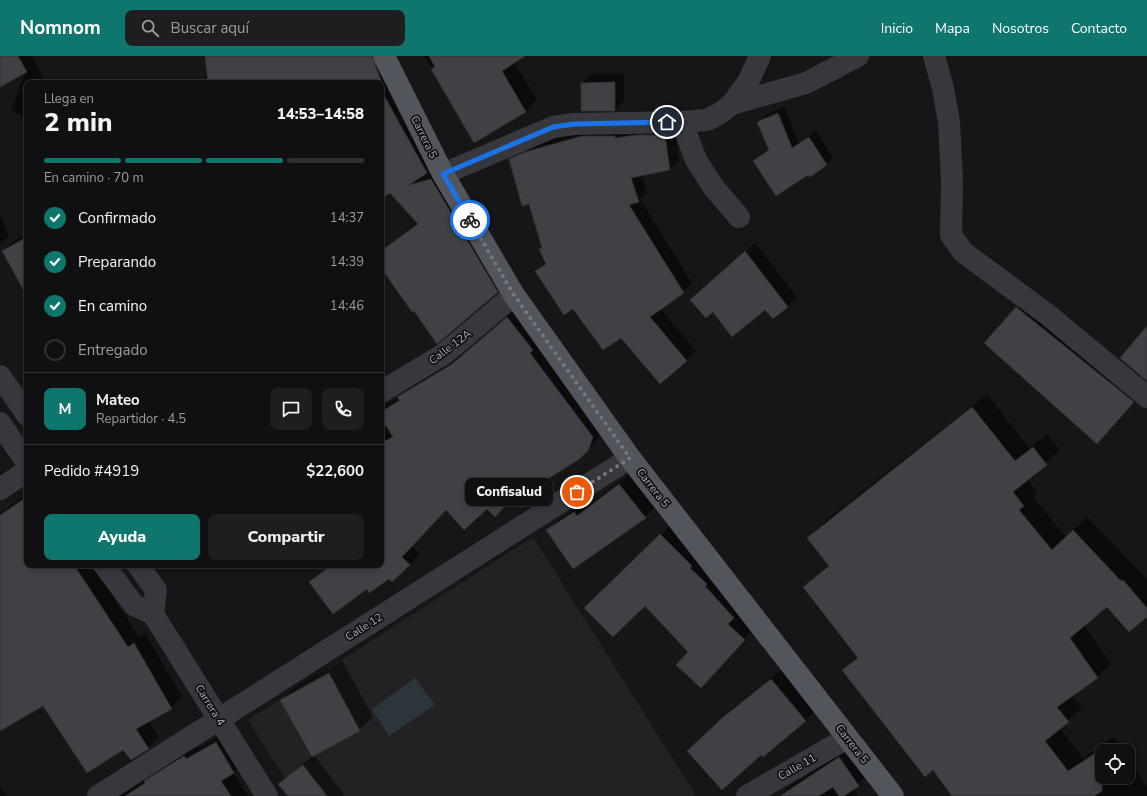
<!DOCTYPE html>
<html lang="es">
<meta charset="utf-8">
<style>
:root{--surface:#101012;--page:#1e1e20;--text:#f1f3f6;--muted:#9c9d9f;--line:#303032;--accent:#0f766e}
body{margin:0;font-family:"Nunito Sans",sans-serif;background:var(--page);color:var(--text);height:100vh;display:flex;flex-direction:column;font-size:15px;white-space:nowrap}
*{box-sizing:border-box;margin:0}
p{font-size:13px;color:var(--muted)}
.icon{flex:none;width:22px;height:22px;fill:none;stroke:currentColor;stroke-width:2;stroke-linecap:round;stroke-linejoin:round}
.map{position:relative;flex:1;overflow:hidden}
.panel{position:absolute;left:24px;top:24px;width:360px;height:488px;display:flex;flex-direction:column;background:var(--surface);border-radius:8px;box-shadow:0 2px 6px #0003,0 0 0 1px var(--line)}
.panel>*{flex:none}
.fabs{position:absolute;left:1095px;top:688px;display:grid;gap:8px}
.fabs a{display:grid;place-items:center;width:40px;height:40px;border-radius:8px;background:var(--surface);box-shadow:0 2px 6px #0003,0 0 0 1px var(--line);font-size:20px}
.pin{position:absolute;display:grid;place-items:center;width:34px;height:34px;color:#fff;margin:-17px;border:2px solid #fff;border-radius:50%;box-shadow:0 1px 4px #0007}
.courier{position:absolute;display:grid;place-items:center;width:40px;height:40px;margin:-20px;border:3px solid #1a73e8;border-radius:50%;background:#fff;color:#222;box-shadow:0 1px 5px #0007}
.bubble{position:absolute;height:28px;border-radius:8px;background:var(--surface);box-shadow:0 2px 6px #0003,0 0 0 1px var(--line);font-size:13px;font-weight:800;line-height:28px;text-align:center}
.overview em{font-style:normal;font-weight:800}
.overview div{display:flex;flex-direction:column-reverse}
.overview{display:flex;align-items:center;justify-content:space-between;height:68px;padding:0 20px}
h1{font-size:26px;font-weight:800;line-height:30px}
.bar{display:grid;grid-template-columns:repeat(4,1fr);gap:6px 4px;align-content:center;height:48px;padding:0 20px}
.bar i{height:5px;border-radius:3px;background:var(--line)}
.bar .selected{background:var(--accent)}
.bar p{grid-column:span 4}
.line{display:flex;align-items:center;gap:10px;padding:0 20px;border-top:1px solid var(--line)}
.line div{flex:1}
.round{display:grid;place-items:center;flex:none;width:42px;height:42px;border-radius:8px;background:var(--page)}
ol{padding:0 20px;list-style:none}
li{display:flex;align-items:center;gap:12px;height:44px}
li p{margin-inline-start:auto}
li .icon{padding:4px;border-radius:50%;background:var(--accent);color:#fff;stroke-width:4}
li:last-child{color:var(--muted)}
li i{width:22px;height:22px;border:2px solid var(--line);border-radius:50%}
.action{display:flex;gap:8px;margin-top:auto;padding:8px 20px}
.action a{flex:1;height:46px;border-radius:8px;background:var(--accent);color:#fff;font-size:16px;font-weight:800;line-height:46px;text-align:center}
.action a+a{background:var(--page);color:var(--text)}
header{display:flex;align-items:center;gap:24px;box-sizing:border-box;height:56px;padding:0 20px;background:var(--accent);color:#fff}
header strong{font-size:19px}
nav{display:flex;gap:22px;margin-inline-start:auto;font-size:14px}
.search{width:280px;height:36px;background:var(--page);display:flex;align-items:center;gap:10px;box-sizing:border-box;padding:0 14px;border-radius:8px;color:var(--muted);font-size:15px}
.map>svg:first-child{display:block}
.built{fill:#222225}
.water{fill:#2c353c}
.shadow{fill:#0007}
.building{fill:#404145;stroke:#303034}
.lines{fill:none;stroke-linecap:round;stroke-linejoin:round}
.minor{stroke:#37383d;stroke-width:22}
.major{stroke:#53555c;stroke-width:22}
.done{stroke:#757880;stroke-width:4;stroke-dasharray:0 7.2}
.route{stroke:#1a73e8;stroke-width:5}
.labels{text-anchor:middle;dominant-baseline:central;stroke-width:3.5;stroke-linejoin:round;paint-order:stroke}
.street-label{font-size:11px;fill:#a8adb8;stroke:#111113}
</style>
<header>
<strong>Nomnom</strong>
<div class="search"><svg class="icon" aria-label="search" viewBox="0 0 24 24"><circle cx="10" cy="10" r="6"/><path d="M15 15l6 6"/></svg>Buscar aquí</div>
<nav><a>Inicio</a><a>Mapa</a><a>Nosotros</a><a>Contacto</a></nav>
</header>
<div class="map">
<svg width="1147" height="740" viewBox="0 0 1147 740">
<rect width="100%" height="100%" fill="#161618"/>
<!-- built -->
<path class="built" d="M533 481 695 738 693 740H296L248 664Z"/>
<!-- water -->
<path class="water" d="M415 622 435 649 389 680 372 653Z"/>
<!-- shadow -->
<path class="shadow" d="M0 0H32L43 22 57 27H27V61L11 55 25 17 0 30Z
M206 0H385L437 105 425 117 441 113 508 225 497 236 414 254 381 211V194L418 167 390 136 381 141V27H238V23Z
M424 0H522L514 6 537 43 526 55 475 86Z
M591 18H624V45L615 54 582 27Z
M785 51 799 87 816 75 833 102 827 109 754 105 769 92 759 66 765 59Z
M674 70 679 104 670 113 642 119 647 136 640 143 692 227 683 236 660 252 696 295 660 327 621 280 536 215 546 205 543 191 529 147 510 104 519 94 535 88 592 72Z
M0 159 9 180 0 188Z
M27 178V232L3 195 12 186Z
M755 187 797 241 788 250 773 262 766 253 713 255 691 244Z
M1030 238 1146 333 1110 373 985 287Z
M518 251 603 370 598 383 587 394 487 452 446 453 412 490 420 498 409 509 389 522 367 532 310 526 330 509H381V350L400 342 399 341 409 330 464 297Z
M987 338 1029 392 1047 378 1060 394 1027 423 1037 436 1033 441 1066 481 1087 461 1147 523V559L1107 549 1084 569 1111 607 1097 621 1072 639 1082 652 1060 672 1083 702 1114 681 1123 695H1102V721H1128V702L1147 731V740H953L933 713 843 614 858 600 804 531 829 509 808 482 822 468Z
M628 419 654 452 645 461 548 474 557 465 583 447 586 452Z
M27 439V509H93L139 581 145 577 182 641 171 652 149 665 159 681 148 692H124L43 648 0 674V457Z
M672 468 755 572 712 619 645 548 597 541Z
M342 605 373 661 359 674 314 699 345 740H289L280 728 312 700 281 644 295 631Z
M783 612 817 653 806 664 763 700 761 697 699 683 734 652Z
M226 676 244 706 233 717 249 740H121L195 690 197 693Z
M852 690 870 717 853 733 858 740H780L789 731Z
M0 730 7 740H0Z"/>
<!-- building -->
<path class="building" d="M0 0H18L27 16 0 31Z
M205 0H372L382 27H237V24L208 27Z
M429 0H525L502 15 526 56 474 87 431 13 435 11Z
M615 26V55H581V27Z
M381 34 427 117 409 129 431 123 498 236 437 288 414 255 412 256 381 212V195L418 168 390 137 381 143Z
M778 57 792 92 809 81 827 109 810 121 808 119 776 140 753 105 769 94 757 66Z
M637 79H665L670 114 631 122 639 146 629 149 684 237 650 261 687 305 660 328 621 282 603 294 573 253 564 259 535 215 546 208 539 193 542 192 529 148 522 150 509 103 525 96 582 80H615V82Z
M27 181V240L2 195Z
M745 195 788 251 773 263 765 254 732 281 713 256 706 262 690 244Z
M1016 251 1134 346 1097 388 984 287Z
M507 261 533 294 530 297 593 381 588 395 578 404 506 449 495 461 487 453 464 474 446 454 402 501 410 509 392 526 389 523 369 537 367 533 333 558 309 526 332 509H381V387L393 381 381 362V356L400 344 397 341 452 308Z
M1147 270V325L1120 302Z
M972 351 1015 405 1033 391 1047 409 1013 436 1024 450 1019 454 1052 494 1073 474 1121 525 1123 524 1147 552V561L1129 576 1107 551 1070 582 1098 622 1057 651 1069 666 1045 685 1068 715 1102 693V735L1094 740H952L933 714 925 721 842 614 858 602 803 531 829 510 807 482Z
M619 428 646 462 573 513 546 474 574 456 577 460Z
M27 441V509H74L128 591 134 587 172 653 136 673 149 693 131 704 123 694 87 717 43 650 0 675V459Z
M660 478 692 510 690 512 707 528 705 530 734 562 728 568 745 584 701 632 676 609 688 596 645 550 613 581 584 552Z
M329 617 360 675 312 701 280 644Z
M771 623 806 665 763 701 761 699 722 734 687 695 721 663Z
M216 686 234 717 221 725 231 740H125L145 727 144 725 184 700 186 703Z
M839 701 859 730 844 740H839L833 731 819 740H780Z
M303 709 327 740H288L278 728Z"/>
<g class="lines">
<!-- minor -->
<path class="minor" d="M934 0 943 32 949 66 952 126 951 179 963 196 1048 259 1147 341
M732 48 806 27 858 0
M682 66 696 104 714 132 739 161
M443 118 553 71 574 68 682 66 707 64 722 56 732 48 748 26 760 0
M0 320 27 359
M381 336 444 298 514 239
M0 367 27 407
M0 433 27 415
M104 509 134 549 153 558 267 740
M138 509 156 534 153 558
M98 740 630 402
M747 740 847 682"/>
<!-- major -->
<path class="major" d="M384 0 443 118 514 239 630 402 893 740"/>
</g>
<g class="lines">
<!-- done -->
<path class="done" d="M470 164 514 239 630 402 577 436"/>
<!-- route -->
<path class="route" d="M470 164 443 118 553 71 574 68 667 66"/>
</g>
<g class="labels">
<!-- street labels -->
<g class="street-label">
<text transform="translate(424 81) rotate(64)">Carrera 5</text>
<text transform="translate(450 291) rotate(-37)">Calle 12A</text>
<text transform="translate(653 432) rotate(52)">Carrera 5</text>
<text transform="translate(364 571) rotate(-32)">Calle 12</text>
<text transform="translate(210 649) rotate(58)">Carrera 4</text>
<text transform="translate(852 688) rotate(52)">Carrera 5</text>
<text transform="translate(797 711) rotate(-30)">Calle 11</text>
</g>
</g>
</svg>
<div class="fabs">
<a><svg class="icon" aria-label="locate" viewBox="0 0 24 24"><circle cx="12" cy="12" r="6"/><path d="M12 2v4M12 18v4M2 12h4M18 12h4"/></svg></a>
</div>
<div class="pin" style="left:577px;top:436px;background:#ea580c"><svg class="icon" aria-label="bag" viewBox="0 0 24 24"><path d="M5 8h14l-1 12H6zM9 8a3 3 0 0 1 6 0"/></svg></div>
<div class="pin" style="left:667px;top:66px;background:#1f2937"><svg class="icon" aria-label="home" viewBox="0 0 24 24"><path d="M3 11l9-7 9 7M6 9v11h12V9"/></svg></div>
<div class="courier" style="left:470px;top:164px"><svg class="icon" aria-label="bike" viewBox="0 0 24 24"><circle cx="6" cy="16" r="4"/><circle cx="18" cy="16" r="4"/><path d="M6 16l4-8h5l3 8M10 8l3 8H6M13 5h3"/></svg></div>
<div class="bubble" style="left:465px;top:422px;width:88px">Confisalud</div>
<section class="panel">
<div class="overview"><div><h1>2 min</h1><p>Llega en</p></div><em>14:53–14:58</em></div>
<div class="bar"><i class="selected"></i><i class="selected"></i><i class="selected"></i><i></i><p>En camino · 70 m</p></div>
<ol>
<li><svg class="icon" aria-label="check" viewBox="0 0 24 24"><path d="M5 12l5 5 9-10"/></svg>Confirmado<p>14:37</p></li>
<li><svg class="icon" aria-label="check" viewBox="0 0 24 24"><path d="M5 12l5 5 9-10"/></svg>Preparando<p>14:39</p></li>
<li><svg class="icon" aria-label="check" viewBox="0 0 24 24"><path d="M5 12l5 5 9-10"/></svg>En camino<p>14:46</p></li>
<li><i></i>Entregado</li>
</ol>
<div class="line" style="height:72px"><b class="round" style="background:var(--accent);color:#fff">M</b><div><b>Mateo</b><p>Repartidor · 4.5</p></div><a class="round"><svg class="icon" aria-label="chat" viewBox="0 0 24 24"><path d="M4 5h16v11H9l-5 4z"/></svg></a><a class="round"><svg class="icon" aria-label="phone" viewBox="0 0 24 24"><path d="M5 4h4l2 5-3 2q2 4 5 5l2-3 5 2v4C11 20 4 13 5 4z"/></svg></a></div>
<div class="line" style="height:52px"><div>Pedido #4919</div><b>$22,600</b></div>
<div class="action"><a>Ayuda</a><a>Compartir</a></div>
</section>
</div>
